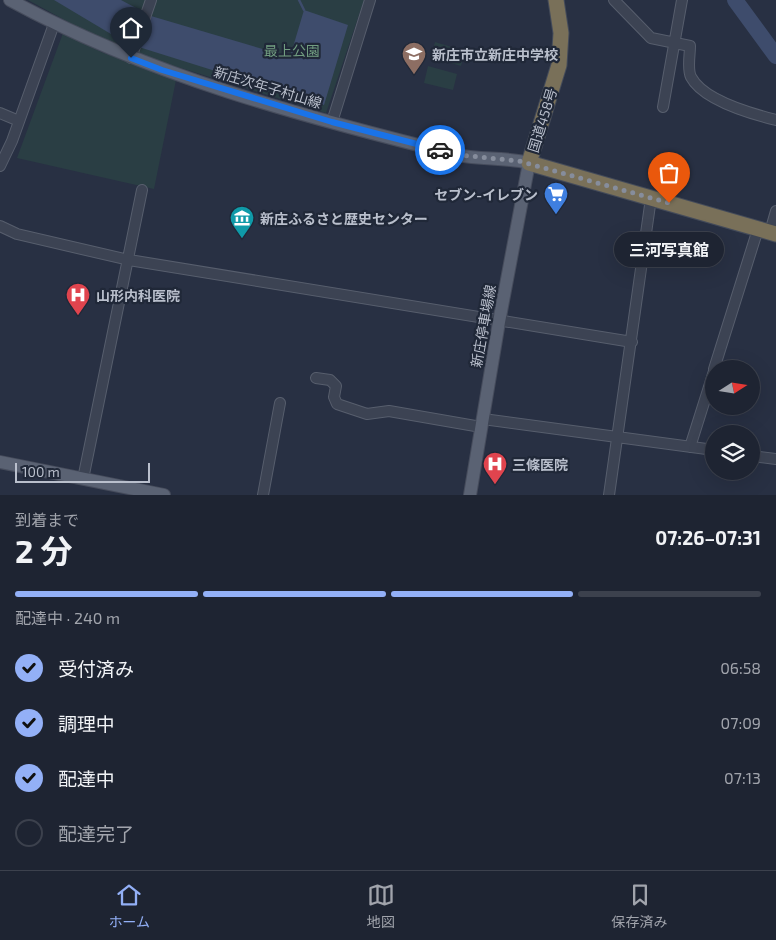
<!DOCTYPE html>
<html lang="ja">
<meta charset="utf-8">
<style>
:root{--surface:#1e2432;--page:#2b303e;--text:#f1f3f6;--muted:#a1a4ac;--line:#3c414d;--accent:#93b0f7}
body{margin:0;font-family:"Exo 2","Noto Sans JP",sans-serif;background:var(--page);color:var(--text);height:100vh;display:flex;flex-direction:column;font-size:19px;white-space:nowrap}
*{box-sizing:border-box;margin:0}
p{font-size:16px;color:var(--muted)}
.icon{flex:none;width:28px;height:28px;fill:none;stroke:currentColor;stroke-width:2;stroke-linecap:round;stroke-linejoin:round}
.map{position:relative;height:495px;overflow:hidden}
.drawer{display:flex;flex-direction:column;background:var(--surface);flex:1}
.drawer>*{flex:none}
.needle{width:32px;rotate:78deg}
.controls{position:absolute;left:705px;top:360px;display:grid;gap:10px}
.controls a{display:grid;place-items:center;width:55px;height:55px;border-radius:50%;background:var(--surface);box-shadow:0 5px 20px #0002,0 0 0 1px var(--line);font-size:25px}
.scale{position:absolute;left:15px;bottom:12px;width:135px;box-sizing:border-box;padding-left:5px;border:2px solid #b9bfcc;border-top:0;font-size:14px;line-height:18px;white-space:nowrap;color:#b9bfcc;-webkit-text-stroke:4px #202838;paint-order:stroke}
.pin{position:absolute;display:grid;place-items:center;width:42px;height:42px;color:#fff;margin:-51px -21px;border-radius:50% 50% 50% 0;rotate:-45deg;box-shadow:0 0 5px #0007}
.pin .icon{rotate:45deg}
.courier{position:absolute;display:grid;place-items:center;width:50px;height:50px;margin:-25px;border:4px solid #1a73e8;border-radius:50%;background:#fff;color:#222;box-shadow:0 1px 6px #0007}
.bubble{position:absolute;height:35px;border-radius:18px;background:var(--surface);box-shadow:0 5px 20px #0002,0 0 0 1px var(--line);font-size:16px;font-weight:700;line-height:35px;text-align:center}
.overview em{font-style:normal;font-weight:700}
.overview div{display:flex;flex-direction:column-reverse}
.overview{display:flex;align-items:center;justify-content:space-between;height:85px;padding:0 15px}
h1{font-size:32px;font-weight:700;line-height:38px}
.bar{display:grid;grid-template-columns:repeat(4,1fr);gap:8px 5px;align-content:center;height:60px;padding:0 15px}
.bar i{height:6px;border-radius:4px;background:var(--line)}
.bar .active{background:var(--accent)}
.bar p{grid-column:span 4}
ol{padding:0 15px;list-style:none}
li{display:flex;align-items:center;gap:15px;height:55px}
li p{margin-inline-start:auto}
li .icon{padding:5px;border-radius:50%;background:var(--accent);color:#111;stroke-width:4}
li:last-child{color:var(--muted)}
li i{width:28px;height:28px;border:2px solid var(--line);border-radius:50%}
.tab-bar{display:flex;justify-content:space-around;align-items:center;height:70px;border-top:1px solid var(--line);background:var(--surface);font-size:14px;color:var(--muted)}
.tab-bar a{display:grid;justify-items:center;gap:2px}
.tab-bar .active{color:var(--accent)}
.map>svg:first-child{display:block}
.park{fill:#2a3e44}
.water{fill:#3e4c6c}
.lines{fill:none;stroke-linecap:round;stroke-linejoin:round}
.stream{stroke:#3e4c6c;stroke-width:2.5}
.river{stroke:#3e4c6c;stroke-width:16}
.minor-casing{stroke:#575e6d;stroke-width:12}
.major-casing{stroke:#464c5c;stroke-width:14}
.highway-casing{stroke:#444b5a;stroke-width:17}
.minor{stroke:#3c4353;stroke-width:10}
.major{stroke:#5a6273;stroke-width:12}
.highway{stroke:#797059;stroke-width:15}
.done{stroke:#868d9c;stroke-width:5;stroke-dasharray:0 9}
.route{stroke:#1a73e8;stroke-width:6}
.labels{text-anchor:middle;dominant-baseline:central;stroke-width:4.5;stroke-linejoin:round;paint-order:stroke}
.park-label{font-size:14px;fill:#719d80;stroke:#202838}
.poi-label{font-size:14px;font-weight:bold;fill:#b9bfcc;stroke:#202838;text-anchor:start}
.street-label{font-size:14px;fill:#b9bfcc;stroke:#202838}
</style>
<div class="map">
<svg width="776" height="495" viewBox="0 0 776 495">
<rect width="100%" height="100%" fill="#283043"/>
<!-- park -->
<path class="park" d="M28 0H364L326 113 116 48Z
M63 33 101 52 176 80 154 189 17 158Z
M435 42 465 51 461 66 431 57Z
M428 66 457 74 453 90 424 83Z"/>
<!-- water -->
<path class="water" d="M54 0H121L151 16 290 57 304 10 348 25 324 105 126 43Z"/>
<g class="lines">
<!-- stream -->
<path class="stream" d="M299 0 304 10"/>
<!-- river -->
<path class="river" d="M735 0 776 56"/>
<defs>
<path id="minor" d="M614 0 651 38 690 46C690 55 687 69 691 77 703 100 752 114 776 120
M131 58 151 0
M663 107 682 0
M0 113 19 121
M332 122 370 0
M0 166 12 141 54 24
M0 226 17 234 129 260 632 342
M770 232 776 211
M714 369 758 229
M316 378 330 380 336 386 334 397 337 404 367 414 389 411 481 427
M483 419 714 450
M690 447 714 371
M751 456 776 459
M83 479 142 190
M263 495 280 403
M609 495 651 198"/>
<path id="major" d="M10 0C149 76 304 117 458 155 481 160 506 157 529 163L499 322 470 495
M0 462 164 495"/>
<path id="highway" d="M556 0 561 33 559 65 529 163 776 234"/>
</defs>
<!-- minor casing -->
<use href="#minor" class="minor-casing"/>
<!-- major casing -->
<use href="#major" class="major-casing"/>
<!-- highway casing -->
<use href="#highway" class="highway-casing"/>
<!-- minor -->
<use href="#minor" class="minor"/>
<!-- major -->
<use href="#major" class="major"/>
<!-- highway -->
<use href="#highway" class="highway"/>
</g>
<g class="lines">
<!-- done -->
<path class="done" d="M440 150 460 155 519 161 669 203"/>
<!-- route -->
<path class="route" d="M131 58 162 70 332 122 440 150"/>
</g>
<!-- icons -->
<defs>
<symbol id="school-pin" viewBox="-11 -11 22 30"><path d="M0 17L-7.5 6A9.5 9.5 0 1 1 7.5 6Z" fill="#8d6e63" stroke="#202838"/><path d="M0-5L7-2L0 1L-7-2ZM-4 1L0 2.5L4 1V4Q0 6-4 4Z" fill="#fff"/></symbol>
<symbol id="supermarket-pin" viewBox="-11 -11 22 30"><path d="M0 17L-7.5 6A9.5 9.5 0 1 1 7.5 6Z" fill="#3f7fe0" stroke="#202838"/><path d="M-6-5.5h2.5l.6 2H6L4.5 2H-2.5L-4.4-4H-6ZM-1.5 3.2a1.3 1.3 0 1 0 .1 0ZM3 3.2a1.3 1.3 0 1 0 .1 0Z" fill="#fff"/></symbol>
<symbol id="museum-pin" viewBox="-11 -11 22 30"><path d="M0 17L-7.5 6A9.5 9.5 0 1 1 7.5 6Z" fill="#0f9aa8" stroke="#202838"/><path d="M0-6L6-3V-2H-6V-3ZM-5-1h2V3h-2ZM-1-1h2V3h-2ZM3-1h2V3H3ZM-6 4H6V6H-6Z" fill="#fff"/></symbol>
<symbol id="hospital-pin" viewBox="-11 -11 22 30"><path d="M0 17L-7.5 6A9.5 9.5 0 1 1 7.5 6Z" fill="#e0444e" stroke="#202838"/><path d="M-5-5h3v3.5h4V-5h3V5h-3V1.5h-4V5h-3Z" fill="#fff"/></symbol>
</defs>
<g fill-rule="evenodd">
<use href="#school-pin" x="400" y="40" width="28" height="38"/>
<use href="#supermarket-pin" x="542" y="180" width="28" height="38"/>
<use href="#museum-pin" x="228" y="204" width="28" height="38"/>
<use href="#hospital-pin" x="64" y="281" width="28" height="38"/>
<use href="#hospital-pin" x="481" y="450" width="28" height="38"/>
</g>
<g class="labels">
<!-- park labels -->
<g class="park-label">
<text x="292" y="50">最上公園</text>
</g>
<!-- poi labels -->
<g class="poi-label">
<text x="432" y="54">新庄市立新庄中学校</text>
<text x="538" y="194" text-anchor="end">セブン-イレブン</text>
<text x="260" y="218">新庄ふるさと歴史センター</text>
<text x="96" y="295">山形内科医院</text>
<text x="512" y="464">三條医院</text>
</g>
<!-- street labels -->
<g class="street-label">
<text transform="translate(268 87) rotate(17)">新庄次年子村山線</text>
<text transform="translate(542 120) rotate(-73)">国道458号</text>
<text transform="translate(483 326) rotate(-80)">新庄停車場線</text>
</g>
</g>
</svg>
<div class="controls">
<a><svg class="needle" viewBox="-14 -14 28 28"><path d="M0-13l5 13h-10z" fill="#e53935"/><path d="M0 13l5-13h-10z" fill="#a1a4ac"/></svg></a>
<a><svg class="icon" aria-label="layers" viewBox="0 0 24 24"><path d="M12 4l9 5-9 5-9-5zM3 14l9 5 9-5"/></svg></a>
</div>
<div class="scale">100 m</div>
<div class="pin" style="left:669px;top:203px;background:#ea580c"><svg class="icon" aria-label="bag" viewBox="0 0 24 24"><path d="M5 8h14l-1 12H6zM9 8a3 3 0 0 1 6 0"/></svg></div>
<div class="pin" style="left:131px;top:58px;background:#1f2937"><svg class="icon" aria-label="home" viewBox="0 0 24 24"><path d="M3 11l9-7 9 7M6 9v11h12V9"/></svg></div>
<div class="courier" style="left:440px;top:150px"><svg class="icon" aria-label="car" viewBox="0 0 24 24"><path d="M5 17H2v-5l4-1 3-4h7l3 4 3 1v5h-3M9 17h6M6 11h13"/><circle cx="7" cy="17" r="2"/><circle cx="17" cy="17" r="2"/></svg></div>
<div class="bubble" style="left:614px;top:232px;width:110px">三河写真館</div>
</div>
<section class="drawer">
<div class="overview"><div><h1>2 分</h1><p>到着まで</p></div><em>07:26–07:31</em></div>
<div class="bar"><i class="active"></i><i class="active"></i><i class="active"></i><i></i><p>配達中 · 240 m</p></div>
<ol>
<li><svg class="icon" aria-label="check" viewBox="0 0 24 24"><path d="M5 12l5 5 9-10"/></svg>受付済み<p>06:58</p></li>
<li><svg class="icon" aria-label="check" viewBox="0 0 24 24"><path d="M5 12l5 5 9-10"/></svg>調理中<p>07:09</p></li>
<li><svg class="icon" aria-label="check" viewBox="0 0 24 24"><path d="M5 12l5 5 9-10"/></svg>配達中<p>07:13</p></li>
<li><i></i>配達完了</li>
</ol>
</section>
<nav class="tab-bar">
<a class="active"><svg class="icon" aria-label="home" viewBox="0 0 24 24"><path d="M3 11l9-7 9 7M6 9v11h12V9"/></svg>ホーム</a>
<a><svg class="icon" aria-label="map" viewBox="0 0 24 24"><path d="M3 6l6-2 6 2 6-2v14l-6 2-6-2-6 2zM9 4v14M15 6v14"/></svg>地図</a>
<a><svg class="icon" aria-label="saved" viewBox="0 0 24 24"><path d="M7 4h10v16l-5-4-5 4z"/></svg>保存済み</a>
</nav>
